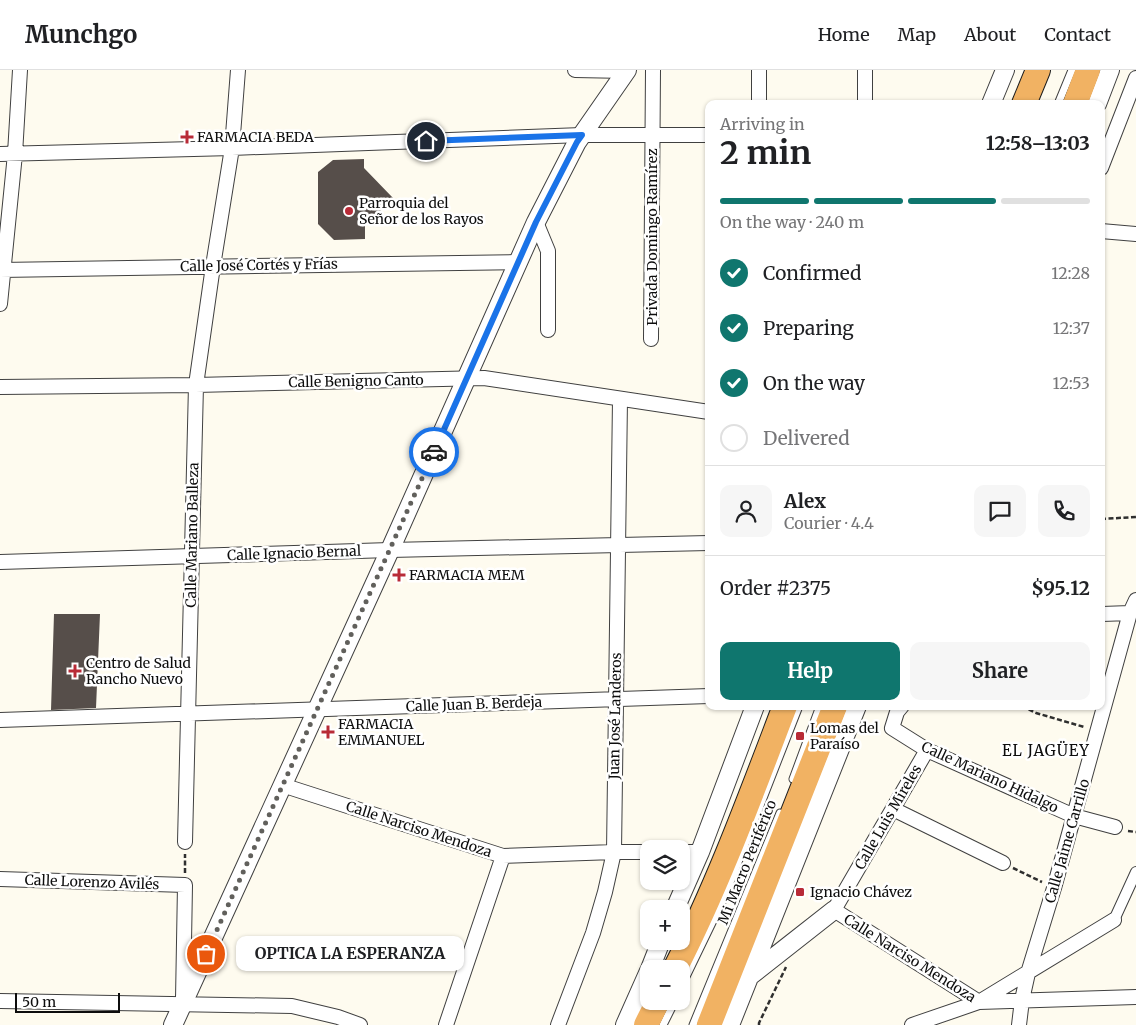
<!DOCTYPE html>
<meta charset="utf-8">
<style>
:root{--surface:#fff;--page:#f6f6f6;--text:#202124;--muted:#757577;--line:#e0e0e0;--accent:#0f766e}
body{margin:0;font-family:Merriweather,serif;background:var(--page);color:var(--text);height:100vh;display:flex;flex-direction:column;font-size:19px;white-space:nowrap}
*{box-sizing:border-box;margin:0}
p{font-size:16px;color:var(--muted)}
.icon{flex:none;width:28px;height:28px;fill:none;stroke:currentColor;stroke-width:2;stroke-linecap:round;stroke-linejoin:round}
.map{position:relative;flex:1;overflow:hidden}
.panel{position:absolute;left:705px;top:30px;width:400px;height:610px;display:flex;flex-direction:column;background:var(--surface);border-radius:10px;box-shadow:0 1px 4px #0004}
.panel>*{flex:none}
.buttons{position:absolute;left:640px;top:770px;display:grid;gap:10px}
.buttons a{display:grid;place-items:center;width:50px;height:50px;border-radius:10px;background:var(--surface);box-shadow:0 1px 4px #0004;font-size:25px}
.scale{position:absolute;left:15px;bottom:12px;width:105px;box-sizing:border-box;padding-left:5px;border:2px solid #0d0d0d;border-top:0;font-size:14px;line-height:18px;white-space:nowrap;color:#0d0d0d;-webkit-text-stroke:4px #fff;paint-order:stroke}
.pin{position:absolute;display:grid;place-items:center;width:42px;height:42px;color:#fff;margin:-21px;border:2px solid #fff;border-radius:50%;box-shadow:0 1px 5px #0007}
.courier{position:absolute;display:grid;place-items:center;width:50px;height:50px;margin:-25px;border:4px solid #1a73e8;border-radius:50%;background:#fff;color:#222;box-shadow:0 1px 6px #0007}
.bubble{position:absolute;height:35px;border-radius:10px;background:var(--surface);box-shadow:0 1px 4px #0004;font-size:16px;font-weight:700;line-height:35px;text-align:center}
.head em{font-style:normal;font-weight:700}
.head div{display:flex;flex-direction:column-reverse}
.head{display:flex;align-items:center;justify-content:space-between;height:85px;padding:0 15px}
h1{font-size:32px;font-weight:700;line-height:38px}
.bar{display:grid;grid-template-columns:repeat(4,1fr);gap:8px 5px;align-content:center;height:60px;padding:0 15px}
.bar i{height:6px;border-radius:4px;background:var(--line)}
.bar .current{background:var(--accent)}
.bar p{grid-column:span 4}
.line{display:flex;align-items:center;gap:12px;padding:0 15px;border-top:1px solid var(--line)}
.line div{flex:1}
.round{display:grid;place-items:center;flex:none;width:52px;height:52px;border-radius:10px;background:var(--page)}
ol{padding:0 15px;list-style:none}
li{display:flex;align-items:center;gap:15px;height:55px}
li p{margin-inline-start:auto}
li .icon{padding:5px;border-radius:50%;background:var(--accent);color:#fff;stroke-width:4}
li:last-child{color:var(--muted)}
li i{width:28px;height:28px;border:2px solid var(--line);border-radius:50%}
.cta{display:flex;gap:10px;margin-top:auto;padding:10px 15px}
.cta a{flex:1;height:58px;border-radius:10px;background:var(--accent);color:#fff;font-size:20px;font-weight:700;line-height:58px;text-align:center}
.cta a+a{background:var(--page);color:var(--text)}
header{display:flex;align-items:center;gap:30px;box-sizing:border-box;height:70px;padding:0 25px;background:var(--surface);border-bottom:1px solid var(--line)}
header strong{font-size:24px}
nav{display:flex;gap:28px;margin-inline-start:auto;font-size:18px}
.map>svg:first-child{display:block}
.building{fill:#564e4a}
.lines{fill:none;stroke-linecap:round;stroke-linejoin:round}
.service-casing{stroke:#404040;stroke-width:9}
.pedestrian-casing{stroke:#404040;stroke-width:12}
.minor-casing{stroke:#404040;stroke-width:16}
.tertiary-casing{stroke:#404040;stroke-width:20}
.trunk-casing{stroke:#1e1e1e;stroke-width:26}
.path{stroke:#2f2f2f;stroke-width:2.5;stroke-dasharray:5 2.5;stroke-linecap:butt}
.service{stroke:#fff;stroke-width:7}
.pedestrian{stroke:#fff;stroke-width:10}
.minor{stroke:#fff;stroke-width:14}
.tertiary{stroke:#fff;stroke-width:18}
.trunk{stroke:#f1b263;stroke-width:24}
.done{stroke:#61605c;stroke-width:5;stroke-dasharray:0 9}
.route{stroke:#1a73e8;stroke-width:6}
.poi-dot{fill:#b82b37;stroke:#fff;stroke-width:2}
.labels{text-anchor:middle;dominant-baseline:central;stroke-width:5;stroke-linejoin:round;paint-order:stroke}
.poi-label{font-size:14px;fill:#0d0d0d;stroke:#fff;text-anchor:start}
.street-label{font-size:14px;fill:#0d0d0d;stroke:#fff}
.neighbourhood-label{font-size:15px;letter-spacing:1px;fill:#0d0d0d;stroke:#fff}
</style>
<header>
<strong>Munchgo</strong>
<nav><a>Home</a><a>Map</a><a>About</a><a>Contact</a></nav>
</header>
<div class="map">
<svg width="1136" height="955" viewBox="0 0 1136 955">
<rect width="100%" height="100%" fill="#fefbef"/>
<!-- building -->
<path class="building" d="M364 89V98L393 128 365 156V169L334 170 318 154V102L333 90Z
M54 544H100L96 638 51 640Z"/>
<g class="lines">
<defs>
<path id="service" d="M1058 34 1072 0
M793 709 820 636
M681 917 724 828 799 636
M663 955 675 931
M693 955 780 743"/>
<path id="pedestrian" d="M1114 850 1136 802"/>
<path id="minor" d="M575 0 627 1
M865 0V34
M759 34V0
M0 84 232 78 582 65H709
M1101 98 1136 8
M536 152 548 181V260
M1101 161 1136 164
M0 200 519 192
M0 234 15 84 20 0
M651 269 653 0
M0 317 196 315 484 308 709 342
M0 492 390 480 709 473
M1102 544 1130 543
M902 636 897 642 892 658 927 680 1074 746 1115 757
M0 650 709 626
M927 680 834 840 979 932 1136 927
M282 715 503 786 614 782H649
M893 739 1003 793
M185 772 196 315 213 196 232 78 238 0
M681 782H700
M0 809 185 815 183 929
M0 931 292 936 338 947 360 955
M446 955 503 786
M558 955 593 863 605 822 614 782 620 329
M912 955 979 932 1114 850
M1019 955 1022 930 1028 903 1054 818 1130 543 1136 530"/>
<path id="tertiary" d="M991 34 1005 0
M1097 34 1110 0
M675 839 700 782 755 636
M650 899 661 871
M750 906 834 840
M173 955 390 480 536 152 577 72 627 0
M625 955 649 901
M730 955 857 636"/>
<path id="trunk" d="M1024 34 1038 0
M1075 34 1088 0
M675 899C718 815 751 725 785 636
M646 955 658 931
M709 955 835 636"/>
</defs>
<!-- service casing -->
<use href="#service" class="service-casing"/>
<!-- pedestrian casing -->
<use href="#pedestrian" class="pedestrian-casing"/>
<!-- minor casing -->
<use href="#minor" class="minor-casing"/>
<!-- tertiary casing -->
<use href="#tertiary" class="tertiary-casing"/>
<!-- trunk casing -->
<use href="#trunk" class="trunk-casing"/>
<!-- path -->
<path class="path" d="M1101 449 1136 447
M1022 636 1036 643 1084 657
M1128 761 1136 762
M1013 798 1042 812
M185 803V784
M759 955V953L786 897"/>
<!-- service -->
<use href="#service" class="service"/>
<!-- pedestrian -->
<use href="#pedestrian" class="pedestrian"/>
<!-- minor -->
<use href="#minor" class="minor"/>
<!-- tertiary -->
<use href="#tertiary" class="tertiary"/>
<!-- trunk -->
<use href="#trunk" class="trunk"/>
</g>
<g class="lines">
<!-- done -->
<path class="done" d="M206 884 434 382"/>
<!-- route -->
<path class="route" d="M426 71 582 65 577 72 536 152 434 382"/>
</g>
<!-- markers -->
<g class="poi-dot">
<path d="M184.5 59.5h5v5h5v5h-5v5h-5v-5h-5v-5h5z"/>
<circle cx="349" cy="141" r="5"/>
<path d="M396.5 497.5h5v5h5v5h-5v5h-5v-5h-5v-5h5z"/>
<path d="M72.5 593.5h5v5h5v5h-5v5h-5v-5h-5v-5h5z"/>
<path d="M325.5 654.5h5v5h5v5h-5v5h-5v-5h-5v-5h5z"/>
<rect x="795" y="661" width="10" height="10" rx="2.5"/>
<rect x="795" y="817" width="10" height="10" rx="2.5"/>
</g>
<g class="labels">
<!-- poi labels -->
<g class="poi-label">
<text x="197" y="67">FARMACIA BEDA</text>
<text x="359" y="133">Parroquia del<tspan x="359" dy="16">Señor de los Rayos</tspan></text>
<text x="409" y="505">FARMACIA MEM</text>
<text x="86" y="593">Centro de Salud<tspan x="86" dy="16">Rancho Nuevo</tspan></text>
<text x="338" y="654">FARMACIA<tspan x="338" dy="16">EMMANUEL</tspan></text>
<text x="810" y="658">Lomas del<tspan x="810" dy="16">Paraíso</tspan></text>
<text x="810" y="822">Ignacio Chávez</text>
</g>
<!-- street labels -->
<g class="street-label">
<text transform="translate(652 167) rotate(-90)">Privada Domingo Ramírez</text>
<text transform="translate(259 195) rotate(-1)">Calle José Cortés y Frías</text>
<text transform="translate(356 311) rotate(-1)">Calle Benigno Canto</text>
<text transform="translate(192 465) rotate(-89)">Calle Mariano Balleza</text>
<text transform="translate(294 483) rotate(-2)">Calle Ignacio Bernal</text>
<text transform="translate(474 634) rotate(-2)">Calle Juan B. Berdeja</text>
<text transform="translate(615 646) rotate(-89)">Juan José Landeros</text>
<text transform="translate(990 707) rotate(25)">Calle Mariano Hidalgo</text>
<text transform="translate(888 747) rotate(-60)">Calle Luis Mireles</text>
<text transform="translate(419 759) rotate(18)">Calle Narciso Mendoza</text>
<text transform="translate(1067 771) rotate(-74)">Calle Jaime Carrillo</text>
<text transform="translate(747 792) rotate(-68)">Mi Macro Periférico</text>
<text transform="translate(92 812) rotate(2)">Calle Lorenzo Avilés</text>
<text transform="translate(910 888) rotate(32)">Calle Narciso Mendoza</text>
</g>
<!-- neighbourhood labels -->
<g class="neighbourhood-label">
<text x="1046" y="680">EL JAGÜEY</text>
</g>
</g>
</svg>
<div class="buttons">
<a><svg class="icon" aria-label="layers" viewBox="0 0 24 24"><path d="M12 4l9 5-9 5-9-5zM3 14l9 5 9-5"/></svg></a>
<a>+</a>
<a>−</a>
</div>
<div class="scale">50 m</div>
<div class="pin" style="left:206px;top:884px;background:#ea580c"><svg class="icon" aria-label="bag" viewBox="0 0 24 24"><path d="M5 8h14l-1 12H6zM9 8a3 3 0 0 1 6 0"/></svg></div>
<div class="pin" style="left:426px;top:71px;background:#1f2937"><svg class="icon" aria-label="home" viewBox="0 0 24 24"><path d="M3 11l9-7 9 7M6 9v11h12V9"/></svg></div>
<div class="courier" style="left:434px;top:382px"><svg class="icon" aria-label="car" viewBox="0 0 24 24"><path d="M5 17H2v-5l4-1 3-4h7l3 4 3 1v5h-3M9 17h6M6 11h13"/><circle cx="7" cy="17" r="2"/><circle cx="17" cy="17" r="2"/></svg></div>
<div class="bubble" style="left:236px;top:866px;width:228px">OPTICA LA ESPERANZA</div>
<section class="panel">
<div class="head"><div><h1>2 min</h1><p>Arriving in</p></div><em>12:58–13:03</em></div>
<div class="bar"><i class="current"></i><i class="current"></i><i class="current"></i><i></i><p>On the way · 240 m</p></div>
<ol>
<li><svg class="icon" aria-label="check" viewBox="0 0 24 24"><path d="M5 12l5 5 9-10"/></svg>Confirmed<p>12:28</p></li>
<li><svg class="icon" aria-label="check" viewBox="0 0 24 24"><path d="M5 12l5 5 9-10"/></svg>Preparing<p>12:37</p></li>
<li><svg class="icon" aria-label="check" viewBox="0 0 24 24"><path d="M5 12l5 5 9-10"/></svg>On the way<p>12:53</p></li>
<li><i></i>Delivered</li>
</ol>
<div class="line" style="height:90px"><a class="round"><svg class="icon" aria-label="person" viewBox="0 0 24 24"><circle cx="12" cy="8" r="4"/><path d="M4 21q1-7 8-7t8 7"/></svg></a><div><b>Alex</b><p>Courier · 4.4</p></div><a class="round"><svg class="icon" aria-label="chat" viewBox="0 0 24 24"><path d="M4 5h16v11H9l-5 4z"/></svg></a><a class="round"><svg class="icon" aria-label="phone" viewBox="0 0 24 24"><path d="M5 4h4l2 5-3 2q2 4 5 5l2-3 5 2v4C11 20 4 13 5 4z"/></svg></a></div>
<div class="line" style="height:65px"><div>Order #2375</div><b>$95.12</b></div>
<div class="cta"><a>Help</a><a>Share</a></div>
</section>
</div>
